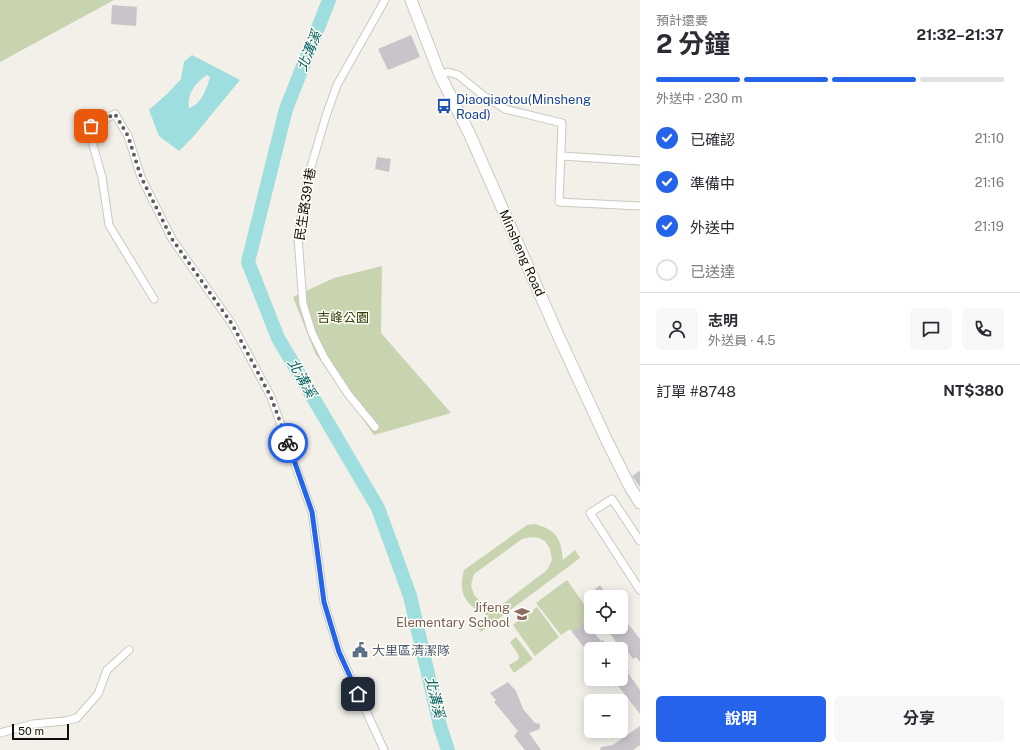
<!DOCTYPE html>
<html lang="zh-TW">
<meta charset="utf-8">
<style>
:root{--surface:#fff;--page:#f7f7f7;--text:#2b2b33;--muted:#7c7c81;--line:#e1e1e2;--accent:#2563eb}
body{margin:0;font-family:"Public Sans","Noto Sans TC",sans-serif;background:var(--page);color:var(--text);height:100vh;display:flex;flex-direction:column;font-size:15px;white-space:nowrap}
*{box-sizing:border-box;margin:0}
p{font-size:13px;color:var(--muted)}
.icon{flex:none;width:22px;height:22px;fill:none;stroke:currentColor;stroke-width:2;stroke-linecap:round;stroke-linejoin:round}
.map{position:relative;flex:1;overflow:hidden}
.details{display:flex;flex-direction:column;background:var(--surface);width:380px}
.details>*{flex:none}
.tools{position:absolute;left:584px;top:590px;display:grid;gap:8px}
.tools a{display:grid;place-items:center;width:44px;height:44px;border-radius:6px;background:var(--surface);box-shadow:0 2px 10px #0003;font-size:20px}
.scale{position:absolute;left:12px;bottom:10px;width:57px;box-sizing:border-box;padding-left:4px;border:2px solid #100f0d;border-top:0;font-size:11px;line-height:14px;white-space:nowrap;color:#100f0d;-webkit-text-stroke:3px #fffef7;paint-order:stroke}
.pin{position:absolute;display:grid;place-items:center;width:34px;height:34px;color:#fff;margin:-17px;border-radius:8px;box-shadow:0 2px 6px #0006}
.courier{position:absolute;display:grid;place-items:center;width:40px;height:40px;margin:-20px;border:3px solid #2563eb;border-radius:50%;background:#fff;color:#222;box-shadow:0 1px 5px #0007}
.head em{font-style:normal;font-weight:700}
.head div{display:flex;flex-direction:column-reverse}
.head{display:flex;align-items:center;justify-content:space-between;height:68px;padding:0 16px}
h1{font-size:26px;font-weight:700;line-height:30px}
.bar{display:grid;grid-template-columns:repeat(4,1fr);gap:6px 4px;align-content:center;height:48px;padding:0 16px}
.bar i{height:5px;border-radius:3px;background:var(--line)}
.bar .active{background:var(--accent)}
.bar p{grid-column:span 4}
.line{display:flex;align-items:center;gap:10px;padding:0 16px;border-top:1px solid var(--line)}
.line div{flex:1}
.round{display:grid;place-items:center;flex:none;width:42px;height:42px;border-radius:6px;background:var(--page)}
ol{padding:0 16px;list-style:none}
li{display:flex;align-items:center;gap:12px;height:44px}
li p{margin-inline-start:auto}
li .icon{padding:4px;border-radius:50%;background:var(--accent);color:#fff;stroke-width:4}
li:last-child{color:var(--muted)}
li i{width:22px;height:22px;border:2px solid var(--line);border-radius:50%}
.primary-button{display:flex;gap:8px;margin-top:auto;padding:8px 16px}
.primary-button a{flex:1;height:46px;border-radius:6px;background:var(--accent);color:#fff;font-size:16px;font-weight:700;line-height:46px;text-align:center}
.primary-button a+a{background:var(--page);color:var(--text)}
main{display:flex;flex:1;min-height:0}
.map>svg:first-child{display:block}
.green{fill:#c8d3b0;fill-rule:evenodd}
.water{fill:#9ededf;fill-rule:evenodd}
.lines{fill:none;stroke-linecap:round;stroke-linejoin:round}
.river{stroke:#9ededf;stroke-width:14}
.building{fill:#c8c4ca}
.street-casing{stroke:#c9c8c0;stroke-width:9}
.secondary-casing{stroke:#c9c8c0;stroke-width:13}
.street{stroke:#fff;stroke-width:7}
.secondary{stroke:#fff;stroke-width:11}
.done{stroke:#5f5e5a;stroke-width:4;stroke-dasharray:0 7.2}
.route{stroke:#2563eb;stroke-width:5}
.labels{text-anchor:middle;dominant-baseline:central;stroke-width:3;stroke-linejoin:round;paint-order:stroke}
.transit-label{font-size:13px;fill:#164399;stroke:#fffef7;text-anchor:start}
.street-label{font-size:13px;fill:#100f0d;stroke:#fffef7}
.park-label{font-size:13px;fill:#35410c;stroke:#fffef7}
.education-label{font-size:13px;fill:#785e54;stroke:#fffef7;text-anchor:end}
.service-label{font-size:13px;fill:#4e5e75;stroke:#fffef7;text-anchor:start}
.water-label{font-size:14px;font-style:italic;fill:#066365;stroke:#fffef7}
</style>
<main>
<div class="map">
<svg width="640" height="750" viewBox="0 0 640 750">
<rect width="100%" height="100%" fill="#f2f0e9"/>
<!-- green -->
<path class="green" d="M0 0H114L0 62Z
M382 266 381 333 451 413 374 435 315 353 293 297 334 278Z
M535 524C557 530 561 539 563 560L575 550 580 558 481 632 476 626 489 616C467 606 457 595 464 570L527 525ZM530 537 539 538 545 541 550 549 552 560 547 570 501 605 490 606 481 602 474 595 471 585 474 574 522 539Z
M567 580 591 614 583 620 585 622 572 632 570 629 561 635 536 603Z
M537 607 559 637 535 656 513 625Z
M516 637 533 659 514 673 509 665 518 660 519 656 510 642Z"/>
<!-- water -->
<path class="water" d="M192 55 240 80 193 137 179 151 159 136 149 110 168 93 181 79 184 62ZM207 75 210 77C207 88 201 105 189 108 187 93 195 83 207 75Z"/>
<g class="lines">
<!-- river -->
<path class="river" d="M329 0 286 109 248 262 278 338 378 508 410 596 440 726 448 750"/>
</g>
<!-- building -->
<path class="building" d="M112 5 137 7 136 26 111 24Z
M411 35 420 57 388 70 378 49Z
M377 157 391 159 389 172 375 169Z
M639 471 640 472V487L632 476Z
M600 585 608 597H594L592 594 597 591 595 589Z
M621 615 640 639V662L636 657 633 659 622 643 619 646 605 627H621Z
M585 622 601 641 603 640 608 649H591V657L585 651 586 650 572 632Z
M622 656 626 661 621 665 629 671 628 673 640 690V714L615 682 608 687 602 679H621V657Z
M508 682 516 691 523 709 535 723 540 724V729L529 733 541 750H525L514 736 518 731 494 702 496 700 490 693Z
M640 726V745L633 750H600L601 747 613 745Z"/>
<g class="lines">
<defs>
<path id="street" d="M440 75 448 72 458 75 484 96 505 109 562 123 559 202 640 206
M562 156 640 161
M154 299 109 225 102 177 93 145 91 126 115 114 128 136 141 177 172 239 232 324 271 397 312 512 324 602 339 652 384 750
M375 427 348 394 325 359 312 333 303 304 298 237 308 177 326 116 337 85 385 0
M640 541 612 499 590 513 640 590
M0 733 33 724 65 721 77 718 98 694 107 670 129 650"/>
<path id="secondary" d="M411 0 440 75 470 135 558 335 607 441 629 485 640 503"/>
</defs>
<!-- street casing -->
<use href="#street" class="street-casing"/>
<!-- secondary casing -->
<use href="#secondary" class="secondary-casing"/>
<!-- street -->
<use href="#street" class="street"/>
<!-- secondary -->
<use href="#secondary" class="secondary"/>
</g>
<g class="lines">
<!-- done -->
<path class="done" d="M91 126 115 114 128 136 141 177 172 239 232 324 271 397 288 443"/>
<!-- route -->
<path class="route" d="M288 443 312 512 324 602 339 652 358 694"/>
</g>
<!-- icons -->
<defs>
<symbol id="bus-bare" viewBox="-9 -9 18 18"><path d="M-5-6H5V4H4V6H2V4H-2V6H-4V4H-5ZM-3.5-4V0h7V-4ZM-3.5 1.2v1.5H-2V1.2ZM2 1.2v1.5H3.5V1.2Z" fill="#1a4fb4" stroke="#fffef7" stroke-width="2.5" paint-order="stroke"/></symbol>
<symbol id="school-bare" viewBox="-9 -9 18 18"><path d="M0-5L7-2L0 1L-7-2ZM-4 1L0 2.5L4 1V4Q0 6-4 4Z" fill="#8d6e63" stroke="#fffef7" stroke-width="2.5" paint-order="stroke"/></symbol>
<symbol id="civic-bare" viewBox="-9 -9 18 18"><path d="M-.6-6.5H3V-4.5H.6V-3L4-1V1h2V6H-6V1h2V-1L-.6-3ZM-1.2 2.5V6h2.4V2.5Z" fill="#5c6f8a" stroke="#fffef7" stroke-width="2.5" paint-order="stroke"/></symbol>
</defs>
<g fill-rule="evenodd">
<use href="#bus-bare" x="433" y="95" width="22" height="22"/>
<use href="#school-bare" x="511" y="603" width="22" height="22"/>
<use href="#civic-bare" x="349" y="639" width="22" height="22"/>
</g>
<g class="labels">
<!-- transit labels -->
<g class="transit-label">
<text x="456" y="99">Diaoqiaotou(Minsheng<tspan x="456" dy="15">Road)</tspan></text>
</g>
<!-- street labels -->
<g class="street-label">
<text transform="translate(305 204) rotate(-81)">民生路391巷</text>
<text transform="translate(522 253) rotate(66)">Minsheng Road</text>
</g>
<!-- park labels -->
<g class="park-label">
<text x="343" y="317">吉峰公園</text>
</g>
<!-- education labels -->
<g class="education-label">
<text x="510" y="607">Jifeng<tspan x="510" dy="15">Elementary School</tspan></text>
</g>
<!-- service labels -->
<g class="service-label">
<text x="372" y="650">大里區清潔隊</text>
</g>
<!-- water labels -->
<g class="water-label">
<text transform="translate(309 51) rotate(-68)">北溝溪</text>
<text transform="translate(302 378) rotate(60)">北溝溪</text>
<text transform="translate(435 697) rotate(76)">北溝溪</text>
</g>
</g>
</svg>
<div class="tools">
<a><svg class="icon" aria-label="locate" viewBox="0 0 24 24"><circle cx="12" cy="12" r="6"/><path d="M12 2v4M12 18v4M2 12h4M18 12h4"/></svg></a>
<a>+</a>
<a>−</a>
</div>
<div class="scale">50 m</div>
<div class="pin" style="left:91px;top:126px;background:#ea580c"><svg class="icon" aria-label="bag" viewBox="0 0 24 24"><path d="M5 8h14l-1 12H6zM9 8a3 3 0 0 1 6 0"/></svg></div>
<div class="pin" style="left:358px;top:694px;background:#1f2937"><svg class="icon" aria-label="home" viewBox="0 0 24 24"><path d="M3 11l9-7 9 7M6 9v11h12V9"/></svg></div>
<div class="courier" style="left:288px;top:443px"><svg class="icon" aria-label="bike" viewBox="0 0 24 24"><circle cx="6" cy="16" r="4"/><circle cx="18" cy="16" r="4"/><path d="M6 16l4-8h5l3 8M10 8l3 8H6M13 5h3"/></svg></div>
</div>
<section class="details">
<div class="head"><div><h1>2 分鐘</h1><p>預計還要</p></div><em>21:32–21:37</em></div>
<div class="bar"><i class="active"></i><i class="active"></i><i class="active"></i><i></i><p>外送中 · 230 m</p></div>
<ol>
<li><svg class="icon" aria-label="check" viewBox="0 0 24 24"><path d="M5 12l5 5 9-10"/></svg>已確認<p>21:10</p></li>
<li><svg class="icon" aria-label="check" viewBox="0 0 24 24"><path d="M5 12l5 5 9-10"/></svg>準備中<p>21:16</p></li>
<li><svg class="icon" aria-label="check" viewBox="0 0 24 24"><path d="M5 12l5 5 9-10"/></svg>外送中<p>21:19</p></li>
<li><i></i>已送達</li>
</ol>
<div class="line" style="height:72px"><a class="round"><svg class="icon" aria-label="person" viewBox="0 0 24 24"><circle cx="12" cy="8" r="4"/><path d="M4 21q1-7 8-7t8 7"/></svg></a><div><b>志明</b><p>外送員 · 4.5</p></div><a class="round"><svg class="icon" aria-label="chat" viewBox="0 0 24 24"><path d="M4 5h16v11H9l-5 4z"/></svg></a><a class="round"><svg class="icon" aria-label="phone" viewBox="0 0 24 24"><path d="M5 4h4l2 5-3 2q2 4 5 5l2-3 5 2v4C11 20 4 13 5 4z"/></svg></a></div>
<div class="line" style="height:52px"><div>訂單 #8748</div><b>NT$380</b></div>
<div class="primary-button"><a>說明</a><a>分享</a></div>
</section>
</main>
